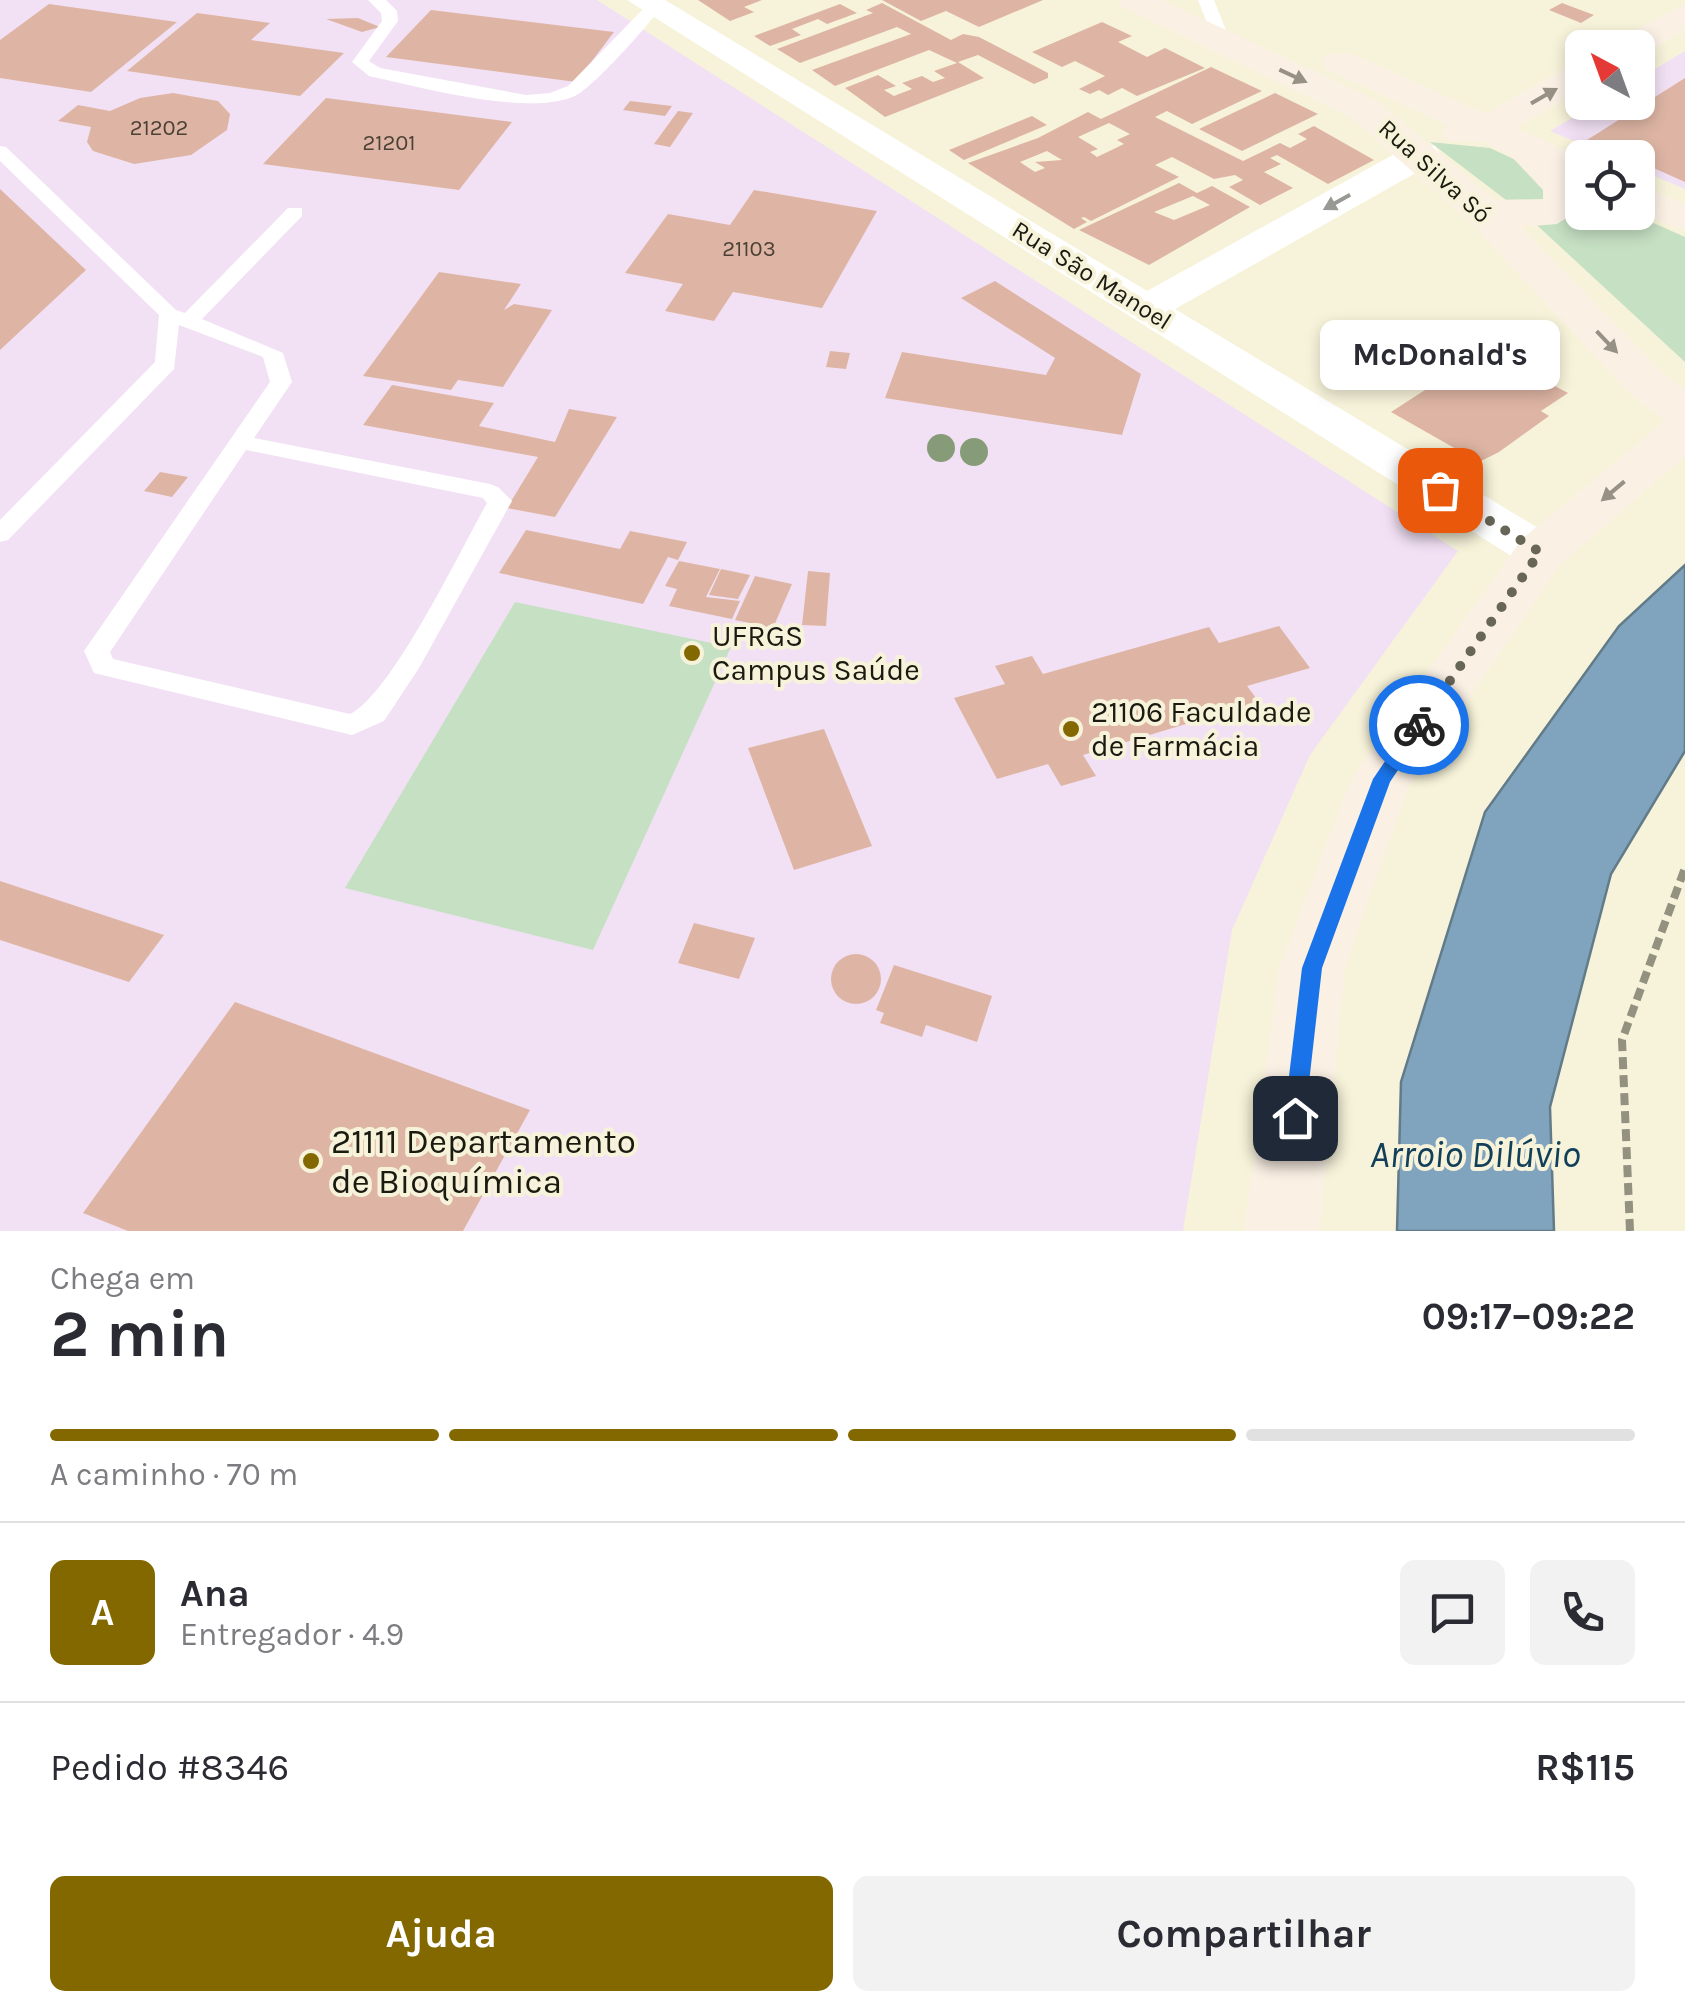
<!DOCTYPE html>
<html lang="pt">
<meta charset="utf-8">
<style>
:root{--surface:#fff;--page:#f2f2f3;--text:#2b2b33;--muted:#7c7c81;--line:#e1e1e2;--accent:#836800}
body{margin:0;font-family:Karla,sans-serif;background:var(--page);color:var(--text);height:100vh;display:flex;flex-direction:column;font-size:38px;white-space:nowrap}
*{box-sizing:border-box;margin:0}
p{font-size:32px;color:var(--muted)}
.icon{flex:none;width:55px;height:55px;fill:none;stroke:currentColor;stroke-width:2;stroke-linecap:round;stroke-linejoin:round}
.map{position:relative;height:1231px;overflow:hidden}
.panel{display:flex;flex-direction:column;background:var(--surface);flex:1}
.panel>*{flex:none}
.needle{width:65px;rotate:319deg}
.buttons{position:absolute;left:1565px;top:30px;display:grid;gap:20px}
.buttons a{display:grid;place-items:center;width:90px;height:90px;border-radius:15px;background:var(--surface);box-shadow:0 5px 15px #0003;font-size:50px}
.pin{position:absolute;display:grid;place-items:center;width:85px;height:85px;color:#fff;margin:-42px;border-radius:20px;box-shadow:0 5px 15px #0006}
.courier{position:absolute;display:grid;place-items:center;width:100px;height:100px;margin:-50px;border:8px solid #1a73e8;border-radius:50%;background:#fff;color:#222;box-shadow:0 2px 12px #0007}
.bubble{position:absolute;height:70px;border-radius:15px;background:var(--surface);box-shadow:0 5px 15px #0003;font-size:32px;font-weight:700;line-height:70px;text-align:center}
.head em{font-style:normal;font-weight:700}
.head div{display:flex;flex-direction:column-reverse}
.head{display:flex;align-items:center;justify-content:space-between;height:170px;padding:0 50px}
h1{font-size:65px;font-weight:700;line-height:75px}
.bar{display:grid;grid-template-columns:repeat(4,1fr);gap:15px 10px;align-content:center;height:120px;padding:0 50px}
.bar i{height:12px;border-radius:8px;background:var(--line)}
.bar .selected{background:var(--accent)}
.bar p{grid-column:span 4}
.line{display:flex;align-items:center;gap:25px;padding:0 50px;border-top:2px solid var(--line)}
.line div{flex:1}
.round{display:grid;place-items:center;flex:none;width:105px;height:105px;border-radius:15px;background:var(--page)}
.primary-button{display:flex;gap:20px;margin-top:auto;padding:20px 50px}
.primary-button a{flex:1;height:115px;border-radius:15px;background:var(--accent);color:#fff;font-size:40px;font-weight:700;line-height:115px;text-align:center}
.primary-button a+a{background:var(--page);color:var(--text)}
.map>svg:first-child{display:block}
.education{fill:#f2e1f4}
.green{fill:#c6e0c4}
.water{fill:#80a4bd;stroke:#627b89;stroke-width:2.5}
.building{fill:#deb5a4;fill-rule:evenodd}
.lines{fill:none;stroke-linecap:round;stroke-linejoin:round}
.path{stroke:#93917f;stroke-width:8;stroke-dasharray:12 6;stroke-linecap:butt}
.lane{fill:#fff;fill-rule:evenodd}
.street{fill:#fff;fill-rule:evenodd}
.secondary{fill:#fbf0e4;fill-rule:evenodd}
.tree{fill:#869c78}
.oneway{fill:#969085}
.oneway2{fill:#989894}
.route{fill:#1a73e8}
.done{stroke:#686657;stroke-width:10;stroke-dasharray:0 18}
.poi-dot{fill:#836800;stroke:#f7f3da;stroke-width:4}
.labels{text-anchor:middle;dominant-baseline:central;stroke-width:8;stroke-linejoin:round;paint-order:stroke}
.far-number-label{font-size:22px;fill:#4c4136}
.far-street-label{font-size:25px;fill:#1b1a11;stroke:#f7f3da}
.poi-label{font-size:30px;fill:#1b1a11;stroke:#f7f3da;text-anchor:start}
.near-poi-label{font-size:35px;fill:#1b1a11;stroke:#f7f3da;text-anchor:start}
.near-water-label{font-size:38px;font-style:italic;fill:#12405a;stroke:#f7f3da}
</style>
<div class="map">
<svg width="1685" height="1231" viewBox="0 0 1685 1231">
<rect width="100%" height="100%" fill="#f7f3da"/>
<!-- education -->
<path class="education" d="M0 0H597L1458 551 1310 755 1232 930 1183 1231H0Z
M1685 51V189L1638 169V158L1612 157 1550 131 1598 103 1638 102V79Z"/>
<!-- green -->
<path class="green" d="M1430 142 1490 148 1582 191V212L1631 213 1685 237V362L1527 216Z
M515 602 731 647 593 950 345 888Z"/>
<!-- water -->
<path class="water" d="M1685 565V751L1611 874 1550 1107 1554 1231H1397L1401 1082 1485 812 1619 626Z"/>
<!-- building -->
<path class="building" d="M698 0H762L744 7 754 12 730 21Z
M882 0H1043L979 27 946 11 921 21Z
M882 3 951 40 963 34 979 37 1048 73V78L1034 84 978 55 958 62 984 78 885 117 845 88 878 75 896 86 884 90 894 96 912 89 902 83 922 76 933 82 945 78 934 71 957 63 929 50 835 86 812 70 911 34 897 27 800 63 777 49 873 13 866 10Z
M1562 3 1594 15 1581 23 1549 10Z
M49 4 177 22 91 92 0 78V40Z
M840 4 857 13 827 24 818 19 792 29 801 35 770 46 754 36Z
M431 10 614 32 576 82 386 57Z
M197 13 270 23 251 40 344 53 300 96 127 71Z
M358 18 380 27 362 32 326 19Z
M1102 22 1132 36 1118 42 1147 57 1165 48 1205 68 1137 96 1122 88 1108 95 1099 90 1090 94 1079 89 1105 76 1075 61 1062 67 1032 52Z
M1211 67 1262 91 1192 124 1167 111 1155 117 1243 161 1280 143 1290 148 1307 139 1298 134 1314 126 1374 160 1328 184 1277 155 1270 158 1281 164 1264 172 1293 188 1260 205 1229 187 1243 180 1235 175 1214 179 1172 157 1155 165 1179 177 1091 221 1084 217 1081 218 1087 222 1074 229 968 163 1038 138 1088 112 1101 119ZM1109 123 1130 134 1117 140 1124 144 1097 157 1090 152 1098 149 1078 137ZM1047 151 1062 160 1035 162 1045 168 1035 172 1020 162Z
M1685 78V182L1638 161V158L1587 140Z
M173 93 218 101 230 114 227 130 191 155 134 164 93 151 87 142 91 127 58 121 78 105 110 111 140 98Z
M1275 93 1318 114 1242 151 1199 129Z
M326 98 512 122 459 190 263 164Z
M630 101 672 106 665 116 623 110Z
M678 111 693 113 670 147 654 144Z
M1032 116 1047 125 964 160 949 150Z
M1179 183 1197 193 1212 186 1250 207 1149 265 1079 230ZM1193 196 1210 205 1174 220 1154 212Z
M0 189 86 270 0 350Z
M754 190 877 211 822 308 733 292 714 321 665 311 683 284 625 273 668 214 730 225Z
M439 272 521 284 504 310 514 304 552 310 503 387 458 380 451 390 363 376Z
M995 281 1141 374 1122 435 885 398 902 352 1046 375 1055 358 961 298Z
M1487 350 1568 393 1541 411 1549 416 1499 452 1479 462 1391 412Z
M830 351 850 353 846 369 826 367Z
M392 385 494 403 479 426 555 442 569 409 617 417 555 517 507 508 538 457 363 425Z
M160 472 188 477 172 497 144 491Z
M526 530 620 549 630 531 687 542 678 560 668 557 643 604 499 573Z
M679 561 720 569 706 597 740 601 732 619 669 606 677 589 665 586Z
M721 569 750 575 738 599 709 595Z
M808 571 830 573 826 626 802 625Z
M755 576 792 584 773 628 735 620Z
M1279 626 1310 668 1247 686 1259 702 1083 755 1096 776 1061 786 1048 764 997 779 954 698 1005 684 995 666 1032 656 1043 674 1209 627 1219 643Z
M824 729 872 846 794 870 748 748Z
M0 881 164 935 129 982 0 940Z
M694 923 755 938 739 979 678 963Z
M831 979a25 25 0 1 1 50 0a25 25 0 1 1-50 0Z
M894 965 992 996 977 1042 926 1025 922 1037 880 1023 884 1013 876 1010Z
M235 1002 530 1110 463 1231H128L83 1213Z"/>
<g class="lines">
<!-- path -->
<path class="path" d="M1630 1231 1622 1040 1685 868"/>
<!-- lane -->
<path class="lane" d="M368 0H386L397 11 398 21 369 61 380 68 526 95 550 93 568 86 648 4 662 7C647 26 594 87 575 96 530 117 419 87 369 76L352 62 382 21 381 13Z
M1198 0H1214L1231 43 1229 47 1215 43Z
M0 146 6 147 176 310 185 313 288 208H302V216L202 319 283 353 292 382 254 438 490 484 498 487 512 501 419 668 384 721 352 735 94 673 84 651 270 382 263 357 179 325 174 369 8 540 0 542V520L155 362 159 315 0 161ZM246 450 483 498 487 503C461 549 391 695 350 714L113 659 110 652Z"/>
<!-- street -->
<path class="street" d="M627 0H665L1147 291 1409 146H1435L1440 154 1435 162 1175 309 1558 540 1565 552 1558 564 1541 569 1524 564Z"/>
<!-- secondary -->
<path class="secondary" d="M1117 0H1162L1378 101 1495 200 1543 199V190L1510 155 1483 142 1447 141 1441 133 1447 125 1327 70 1322 62 1327 54H1353L1485 114 1569 66 1582 63V89L1517 128 1582 158V208L1557 224 1521 227 1665 375 1685 390V456L1560 565 1408 787 1345 968 1320 1231H1244L1279 968 1351 779 1522 539 1665 421 1631 395 1469 221 1350 117 1122 7Z
M1685 4V30L1642 56 1638 57V48H1611L1616 40Z
M1638 185 1685 203V231L1638 212Z"/>
</g>
<!-- trees -->
<g class="tree">
<circle cx="941" cy="448" r="14"/>
<circle cx="974" cy="452" r="14"/>
</g>
<!-- one-way arrows -->
<defs><path id="oneway-solid" d="M-6-.8H1V-3.2L6.5 0L1 3.2V.8H-6Z" transform="scale(2.5)"/></defs>
<g class="oneway">
<use href="#oneway-solid" transform="translate(1293 76) rotate(25)"/>
<use href="#oneway-solid" transform="translate(1544 96) rotate(-30)"/>
<use href="#oneway-solid" transform="translate(1607 342) rotate(46)"/>
<use href="#oneway-solid" transform="translate(1613 491) rotate(140)"/>
</g>
<use class="oneway2" href="#oneway-solid" transform="translate(1337 202) rotate(151)"/>
<!-- route -->
<path class="route" d="M1419 718 1428 725 1390 782 1322 968 1305 1118 1295 1128 1284 1118 1302 968 1373 779 1413 720Z"/>
<g class="lines">
<!-- done -->
<path class="done" d="M1419 725 1540 552 1440 490"/>
</g>
<!-- markers -->
<g class="poi-dot">
<circle cx="692" cy="653" r="10"/>
<circle cx="1071" cy="729" r="10"/>
<circle cx="311" cy="1161" r="10"/>
</g>
<g class="labels">
<!-- far-number labels -->
<g class="far-number-label">
<text x="159" y="128">21202</text>
<text x="389" y="143">21201</text>
<text x="749" y="249">21103</text>
</g>
<!-- far-street labels -->
<g class="far-street-label">
<text transform="translate(1435 171) rotate(42)">Rua Silva Só</text>
<text transform="translate(1092 275) rotate(32)">Rua São Manoel</text>
</g>
<!-- poi labels -->
<g class="poi-label">
<text x="712" y="636">UFRGS<tspan x="712" dy="34">Campus Saúde</tspan></text>
<text x="1091" y="712">21106 Faculdade<tspan x="1091" dy="34">de Farmácia</tspan></text>
</g>
<!-- near-poi labels -->
<g class="near-poi-label">
<text x="331" y="1141">21111 Departamento<tspan x="331" dy="40">de Bioquímica</tspan></text>
</g>
<!-- near-water labels -->
<g class="near-water-label">
<text x="1475" y="1154">Arroio Dilúvio</text>
</g>
</g>
</svg>
<div class="buttons">
<a><svg class="needle" viewBox="-14 -14 28 28"><path d="M0-13l5 13h-10z" fill="#e53935"/><path d="M0 13l5-13h-10z" fill="#7c7c81"/></svg></a>
<a><svg class="icon" aria-label="locate" viewBox="0 0 24 24"><circle cx="12" cy="12" r="6"/><path d="M12 2v4M12 18v4M2 12h4M18 12h4"/></svg></a>
</div>
<div class="pin" style="left:1440px;top:490px;background:#ea580c"><svg class="icon" aria-label="bag" viewBox="0 0 24 24"><path d="M5 8h14l-1 12H6zM9 8a3 3 0 0 1 6 0"/></svg></div>
<div class="pin" style="left:1295px;top:1118px;background:#1f2937"><svg class="icon" aria-label="home" viewBox="0 0 24 24"><path d="M3 11l9-7 9 7M6 9v11h12V9"/></svg></div>
<div class="courier" style="left:1419px;top:725px"><svg class="icon" aria-label="bike" viewBox="0 0 24 24"><circle cx="6" cy="16" r="4"/><circle cx="18" cy="16" r="4"/><path d="M6 16l4-8h5l3 8M10 8l3 8H6M13 5h3"/></svg></div>
<div class="bubble" style="left:1320px;top:320px;width:240px">McDonald's</div>
</div>
<section class="panel">
<div class="head"><div><h1>2 min</h1><p>Chega em</p></div><em>09:17–09:22</em></div>
<div class="bar"><i class="selected"></i><i class="selected"></i><i class="selected"></i><i></i><p>A caminho · 70 m</p></div>
<div class="line" style="height:180px"><b class="round" style="background:var(--accent);color:#fff">A</b><div><b>Ana</b><p>Entregador · 4.9</p></div><a class="round"><svg class="icon" aria-label="chat" viewBox="0 0 24 24"><path d="M4 5h16v11H9l-5 4z"/></svg></a><a class="round"><svg class="icon" aria-label="phone" viewBox="0 0 24 24"><path d="M5 4h4l2 5-3 2q2 4 5 5l2-3 5 2v4C11 20 4 13 5 4z"/></svg></a></div>
<div class="line" style="height:130px"><div>Pedido #8346</div><b>R$115</b></div>
<div class="primary-button"><a>Ajuda</a><a>Compartilhar</a></div>
</section>
